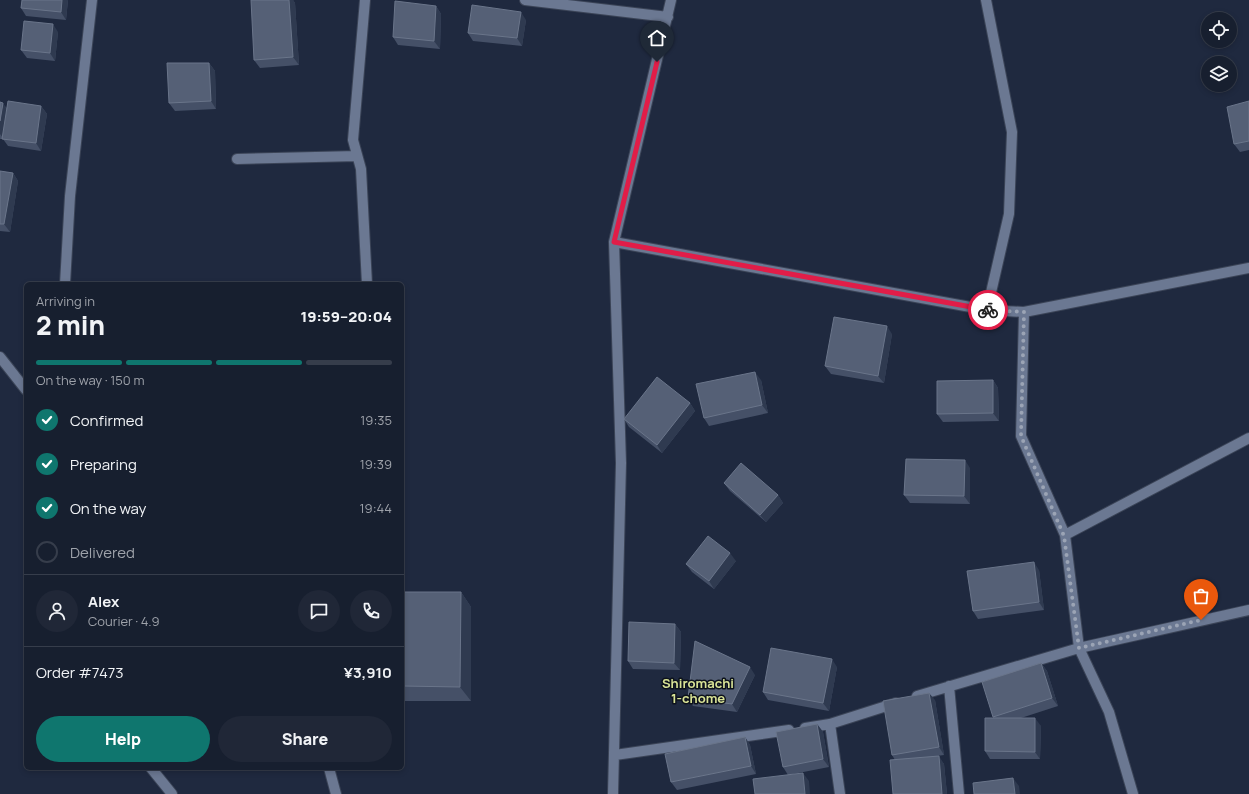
<!DOCTYPE html>
<meta charset="utf-8">
<style>
:root{--surface:#171f2f;--page:#202737;--text:#f1f3f6;--muted:#9ea2aa;--line:#363d4b;--accent:#0f766e}
body{margin:0;font-family:Manrope,sans-serif;background:var(--page);color:var(--text);height:100vh;display:flex;flex-direction:column;font-size:15px;white-space:nowrap}
*{box-sizing:border-box;margin:0}
p{font-size:13px;color:var(--muted)}
.icon{flex:none;width:22px;height:22px;fill:none;stroke:currentColor;stroke-width:2;stroke-linecap:round;stroke-linejoin:round}
.map{position:relative;flex:1;overflow:hidden}
.sheet{position:absolute;left:24px;top:282px;width:380px;height:488px;display:flex;flex-direction:column;background:var(--surface);border-radius:6px;box-shadow:0 2px 6px #0003,0 0 0 1px var(--line)}
.sheet>*{flex:none}
.fabs{position:absolute;left:1201px;top:12px;display:grid;gap:8px}
.fabs a{display:grid;place-items:center;width:36px;height:36px;border-radius:50%;background:var(--surface);box-shadow:0 2px 6px #0003,0 0 0 1px var(--line);font-size:20px}
.pin{position:absolute;display:grid;place-items:center;width:34px;height:34px;color:#fff;margin:-41px -17px;border-radius:50% 50% 50% 0;rotate:-45deg;box-shadow:0 0 4px #0007}
.pin .icon{rotate:45deg}
.courier{position:absolute;display:grid;place-items:center;width:40px;height:40px;margin:-20px;border:3px solid #e11d48;border-radius:50%;background:#fff;color:#222;box-shadow:0 1px 5px #0007}
.overview em{font-style:normal;font-weight:800}
.overview div{display:flex;flex-direction:column-reverse}
.overview{display:flex;align-items:center;justify-content:space-between;height:68px;padding:0 12px}
h1{font-size:26px;font-weight:800;line-height:30px}
.bar{display:grid;grid-template-columns:repeat(4,1fr);gap:6px 4px;align-content:center;height:48px;padding:0 12px}
.bar i{height:5px;border-radius:3px;background:var(--line)}
.bar .current{background:var(--accent)}
.bar p{grid-column:span 4}
.line{display:flex;align-items:center;gap:10px;padding:0 12px;border-top:1px solid var(--line)}
.line div{flex:1}
.round{display:grid;place-items:center;flex:none;width:42px;height:42px;border-radius:21px;background:var(--page)}
ol{padding:0 12px;list-style:none}
li{display:flex;align-items:center;gap:12px;height:44px}
li p{margin-inline-start:auto}
li .icon{padding:4px;border-radius:50%;background:var(--accent);color:#fff;stroke-width:4}
li:last-child{color:var(--muted)}
li i{width:22px;height:22px;border:2px solid var(--line);border-radius:50%}
.action{display:flex;gap:8px;margin-top:auto;padding:8px 12px}
.action a{flex:1;height:46px;border-radius:24px;background:var(--accent);color:#fff;font-size:16px;font-weight:800;line-height:46px;text-align:center}
.action a+a{background:var(--page);color:var(--text)}
.map>svg:first-child{display:block}
.lines{fill:none;stroke-linecap:round;stroke-linejoin:round}
.minor-casing{stroke:#3b4457;stroke-width:12}
.minor{stroke:#6b7892;stroke-width:10}
.wall{fill:#455067}
.shaded-wall{fill:#2f3a50}
.building{fill:#556076;stroke:#6a758a}
.done{stroke:#9ba4b5;stroke-width:4;stroke-dasharray:0 7.2}
.route{stroke:#e11d48;stroke-width:5}
.labels{text-anchor:middle;dominant-baseline:central;stroke-width:3;stroke-linejoin:round;paint-order:stroke}
.neighbourhood-label{font-size:13px;font-weight:bold;fill:#dae497;stroke:#0d121c}
</style>
<div class="map">
<svg width="1249" height="794" viewBox="0 0 1249 794">
<rect width="100%" height="100%" fill="#1f293f"/>
<g class="lines">
<defs>
<path id="minor" d="M365 0 353 140 361 169 367 284
M525 0 668 17
M986 0 1012 132 1009 214 987 310
M237 159 357 156
M614 242 987 310 1024 312 1249 268
M65 284 70 196 92 0
M1024 312 1021 436 1065 535 1079 648 1109 712 1133 794
M0 357 26 390
M1065 535 1249 438
M949 686 959 794
M917 696 1079 648 1249 610
M830 724 840 794
M805 728 830 724 896 703
M615 755 789 730
M151 768 172 794
M329 768 336 794
M613 794 621 463 614 242 671 0"/>
</defs>
<!-- minor casing -->
<use href="#minor" class="minor-casing"/>
<!-- minor -->
<use href="#minor" class="minor"/>
</g>
<!-- wall -->
<path class="wall" d="M22 0H68L66 20 26 16 21 8Z
M289 0H293L295 3 299 65 260 68 254 60Z
M436 6 441 14 440 49 398 45 393 37Z
M526 20 522 46 473 41 468 33Z
M58 32 55 61 27 58 21 50Z
M209 63 215 71 216 109 175 111 169 103Z
M1249 101V150L1240 152 1234 144Z
M0 102 7 108 41 106 47 114 41 151 8 146 3 139H0Z
M0 171 13 173 18 181 10 232 0 231Z
M892 334 884 383 831 374 825 366Z
M761 380 768 413 709 426 704 418Z
M993 380 998 388 999 421 943 422 937 414Z
M690 403 695 411 662 453 629 427 624 419Z
M970 468V504L910 503 904 495Z
M724 483 778 495 783 503 766 522 730 491Z
M736 561 714 589 692 572 686 564Z
M1039 570 1044 610 978 619 973 611Z
M402 592H461L471 607V701H402Z
M675 624 681 632 680 670 633 669 628 661Z
M1041 663 1047 671 1058 706 1021 718 1041 726 1040 759H990L985 751 993 718V717Z
M837 667 829 711 768 700 763 692Z
M755 675 737 712 693 706 688 698Z
M935 700 944 755 937 756 944 764 947 794H893L895 760 892 755Z
M817 724 823 732 829 767 788 775 783 767Z
M745 737 750 745 756 774 677 790 671 782Z"/>
<!-- shaded-wall -->
<path class="shaded-wall" d="M62 0H68L66 20 61 12Z
M289 0H293L295 3 299 65 293 57Z
M436 6 441 14 440 49 434 41Z
M521 12 526 20 522 46 517 38Z
M53 24 58 32 55 61 50 53Z
M209 63 215 71 216 109 211 101Z
M3 103 8 111 4 139 0 134V121Z
M41 106 47 114 41 151 36 143Z
M13 173 18 181 10 232 4 224Z
M887 326 892 334 884 383 878 376Z
M755 372 761 380 768 413 762 405Z
M993 380 998 388 999 421 993 413Z
M690 403 695 411 662 453 657 445Z
M965 460 970 468V504L964 496Z
M778 495 783 503 766 522 760 515Z
M730 553 736 561 714 589 709 581Z
M1034 562 1039 570 1044 610 1039 602Z
M461 592 471 607V701L460 687Z
M675 624 681 632 680 670 674 663Z
M832 659 837 667 829 711 823 703Z
M1041 663 1047 671 1058 706 1052 698Z
M750 667 755 675 737 712 732 704Z
M929 693 935 700 944 755 939 747Z
M1035 718 1041 726 1040 759 1035 752Z
M817 724 823 732 829 767 823 759Z
M745 737 750 745 756 774 751 766Z
M939 756 944 764 947 794H942Z
M803 773 809 781 810 794H805Z
M1013 778 1019 786 1020 794H1015Z"/>
<!-- building -->
<path class="building" d="M22 0H62L61 12 21 8Z
M251 0H289L293 57 254 60Z
M395 1 436 6 434 41 393 37Z
M472 5 521 12 517 38 468 33Z
M24 21 53 24 50 53 21 50Z
M167 63H209L211 101 169 103Z
M8 101 41 106 36 143 2 139Z
M1249 101V141L1234 144 1227 107Z
M0 102 3 103 0 121Z
M0 171 13 173 4 224H0Z
M834 317 887 326 878 376 825 366Z
M755 372 762 405 704 418 696 384Z
M657 377 690 403 657 445 624 419Z
M993 380V413L937 414V381Z
M906 459 965 460 964 496 904 495Z
M741 463 778 495 760 515 724 483Z
M708 536 730 553 709 581 686 564Z
M1034 562 1039 602 973 611 967 571Z
M402 592H461L460 687 402 686Z
M629 622 675 624 674 663 628 661Z
M695 641 750 667 732 704 688 698Z
M771 648 832 659 823 703 763 692Z
M1041 663 1052 698 993 717 982 682Z
M929 693 939 747 892 755 883 701Z
M985 718H1035V752L985 751Z
M817 724 823 759 783 767 776 732Z
M745 737 751 766 671 782 665 754Z
M939 756 942 794H893L890 760Z
M803 773 805 794H755L753 779Z
M1013 778 1015 794H974L973 783Z"/>
<g class="lines">
<!-- done -->
<path class="done" d="M988 310 1024 312 1021 436 1064 536 1079 648 1201 620"/>
<!-- route -->
<path class="route" d="M657 62 614 242 988 310"/>
</g>
<g class="labels">
<!-- neighbourhood labels -->
<g class="neighbourhood-label">
<text x="698" y="683">Shiromachi<tspan x="698" dy="15">1-chome</tspan></text>
</g>
</g>
</svg>
<div class="fabs">
<a><svg class="icon" aria-label="locate" viewBox="0 0 24 24"><circle cx="12" cy="12" r="6"/><path d="M12 2v4M12 18v4M2 12h4M18 12h4"/></svg></a>
<a><svg class="icon" aria-label="layers" viewBox="0 0 24 24"><path d="M12 4l9 5-9 5-9-5zM3 14l9 5 9-5"/></svg></a>
</div>
<div class="pin" style="left:1201px;top:620px;background:#ea580c"><svg class="icon" aria-label="bag" viewBox="0 0 24 24"><path d="M5 8h14l-1 12H6zM9 8a3 3 0 0 1 6 0"/></svg></div>
<div class="pin" style="left:657px;top:62px;background:#1f2937"><svg class="icon" aria-label="home" viewBox="0 0 24 24"><path d="M3 11l9-7 9 7M6 9v11h12V9"/></svg></div>
<div class="courier" style="left:988px;top:310px"><svg class="icon" aria-label="bike" viewBox="0 0 24 24"><circle cx="6" cy="16" r="4"/><circle cx="18" cy="16" r="4"/><path d="M6 16l4-8h5l3 8M10 8l3 8H6M13 5h3"/></svg></div>
<section class="sheet">
<div class="overview"><div><h1>2 min</h1><p>Arriving in</p></div><em>19:59–20:04</em></div>
<div class="bar"><i class="current"></i><i class="current"></i><i class="current"></i><i></i><p>On the way · 150 m</p></div>
<ol>
<li><svg class="icon" aria-label="check" viewBox="0 0 24 24"><path d="M5 12l5 5 9-10"/></svg>Confirmed<p>19:35</p></li>
<li><svg class="icon" aria-label="check" viewBox="0 0 24 24"><path d="M5 12l5 5 9-10"/></svg>Preparing<p>19:39</p></li>
<li><svg class="icon" aria-label="check" viewBox="0 0 24 24"><path d="M5 12l5 5 9-10"/></svg>On the way<p>19:44</p></li>
<li><i></i>Delivered</li>
</ol>
<div class="line" style="height:72px"><a class="round"><svg class="icon" aria-label="person" viewBox="0 0 24 24"><circle cx="12" cy="8" r="4"/><path d="M4 21q1-7 8-7t8 7"/></svg></a><div><b>Alex</b><p>Courier · 4.9</p></div><a class="round"><svg class="icon" aria-label="chat" viewBox="0 0 24 24"><path d="M4 5h16v11H9l-5 4z"/></svg></a><a class="round"><svg class="icon" aria-label="phone" viewBox="0 0 24 24"><path d="M5 4h4l2 5-3 2q2 4 5 5l2-3 5 2v4C11 20 4 13 5 4z"/></svg></a></div>
<div class="line" style="height:52px"><div>Order #7473</div><b>¥3,910</b></div>
<div class="action"><a>Help</a><a>Share</a></div>
</section>
</div>
